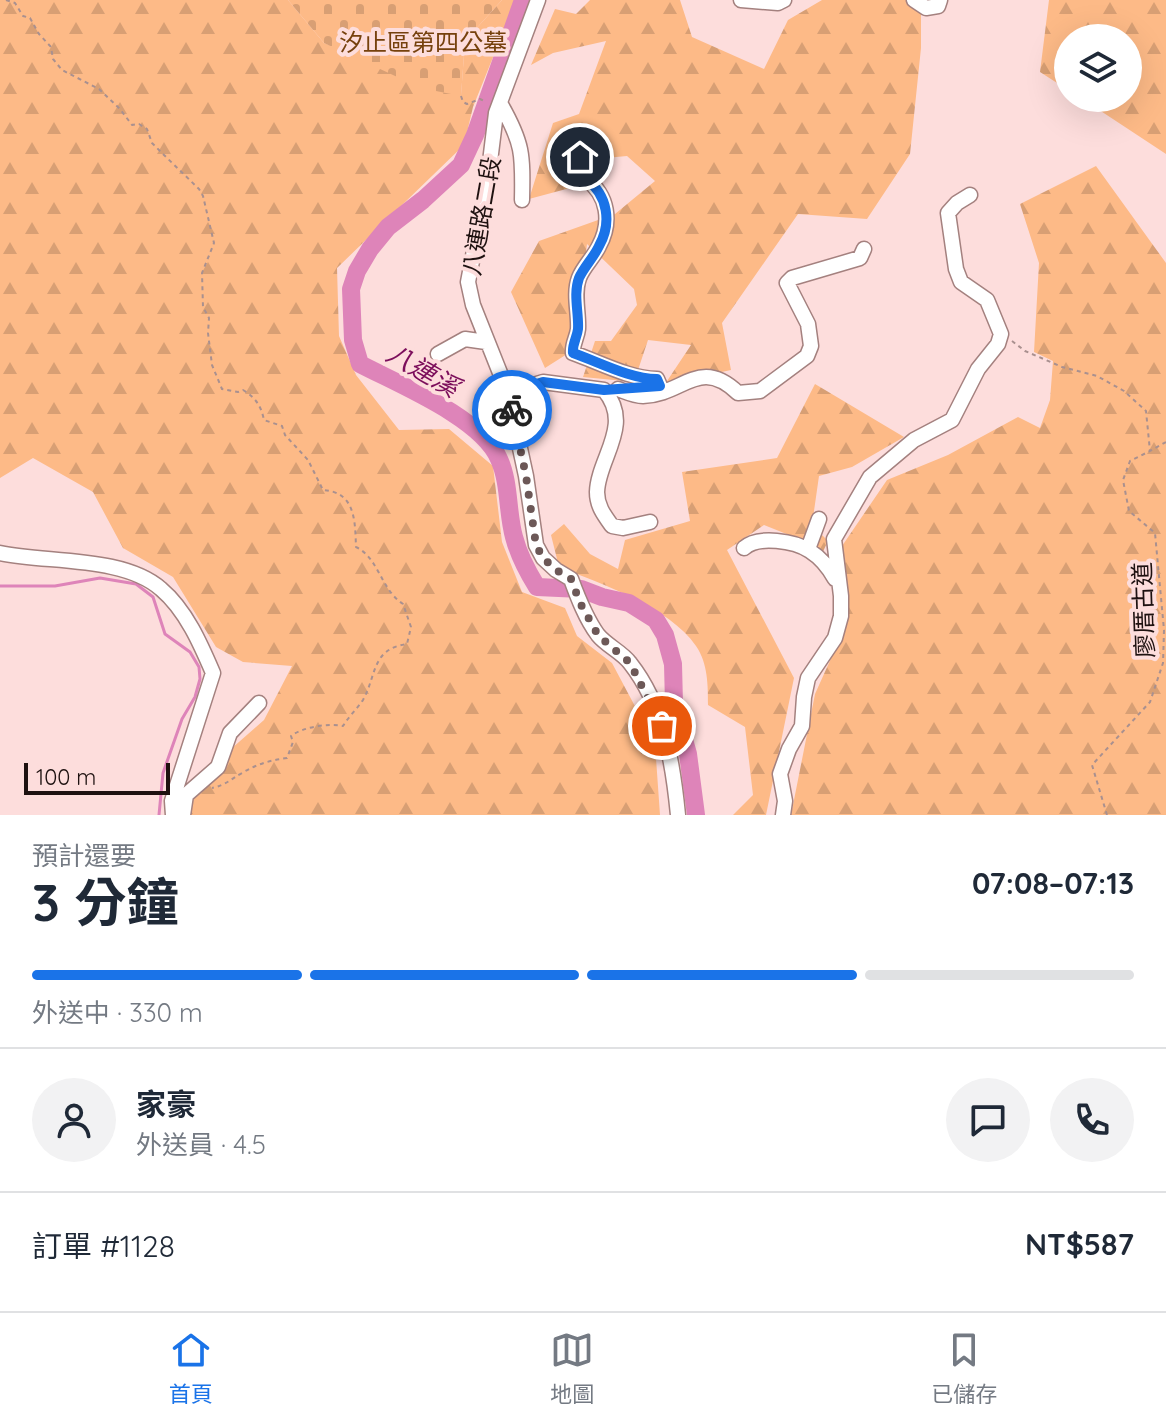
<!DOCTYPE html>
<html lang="zh-TW">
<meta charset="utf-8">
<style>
:root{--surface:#fff;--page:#f2f2f3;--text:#1f2937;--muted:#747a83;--line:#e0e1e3;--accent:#1a73e8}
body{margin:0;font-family:Quicksand,"Noto Sans TC",sans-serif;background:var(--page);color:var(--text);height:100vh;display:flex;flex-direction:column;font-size:30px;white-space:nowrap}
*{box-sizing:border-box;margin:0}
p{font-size:26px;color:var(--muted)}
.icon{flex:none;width:44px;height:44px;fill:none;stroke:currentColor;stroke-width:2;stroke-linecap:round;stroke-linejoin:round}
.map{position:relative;height:815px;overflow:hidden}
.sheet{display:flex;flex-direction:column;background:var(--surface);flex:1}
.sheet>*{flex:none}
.tools{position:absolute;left:1054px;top:24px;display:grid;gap:16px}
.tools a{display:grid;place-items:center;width:88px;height:88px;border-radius:50%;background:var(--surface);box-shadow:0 8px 32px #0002;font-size:40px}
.scale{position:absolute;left:24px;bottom:20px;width:146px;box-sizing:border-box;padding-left:8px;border:4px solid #1e1110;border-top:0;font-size:22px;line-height:28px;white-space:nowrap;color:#1e1110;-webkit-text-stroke:6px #fddddc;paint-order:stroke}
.pin{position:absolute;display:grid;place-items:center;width:68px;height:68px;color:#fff;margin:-34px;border:4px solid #fff;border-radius:50%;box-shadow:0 2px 8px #0007}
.courier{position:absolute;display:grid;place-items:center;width:80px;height:80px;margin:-40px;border:6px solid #1a73e8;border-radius:50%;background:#fff;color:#222;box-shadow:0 2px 10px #0007}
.overview em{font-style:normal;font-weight:700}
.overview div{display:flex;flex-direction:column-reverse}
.overview{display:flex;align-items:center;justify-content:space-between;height:136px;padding:0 32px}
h1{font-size:52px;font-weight:700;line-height:60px}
.bar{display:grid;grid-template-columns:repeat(4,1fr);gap:12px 8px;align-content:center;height:96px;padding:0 32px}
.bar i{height:10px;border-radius:6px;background:var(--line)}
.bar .selected{background:var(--accent)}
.bar p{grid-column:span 4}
.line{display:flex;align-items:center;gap:20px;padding:0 32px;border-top:2px solid var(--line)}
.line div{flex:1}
.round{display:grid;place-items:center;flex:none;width:84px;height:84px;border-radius:42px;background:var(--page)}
.dock{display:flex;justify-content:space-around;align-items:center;height:112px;border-top:2px solid var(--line);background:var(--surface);font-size:22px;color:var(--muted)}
.dock a{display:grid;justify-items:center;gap:4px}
.dock .selected{color:var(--accent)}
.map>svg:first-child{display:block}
.forest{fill:url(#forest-firs)}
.cemetery{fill:url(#cemetery-stones)}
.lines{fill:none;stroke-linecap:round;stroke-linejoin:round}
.stream{stroke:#de84b9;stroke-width:3}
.river{stroke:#de84b9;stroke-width:18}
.minor-casing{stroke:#a4817f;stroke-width:17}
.path{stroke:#a9908f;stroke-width:2;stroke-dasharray:4 4;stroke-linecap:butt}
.minor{stroke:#fff;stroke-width:14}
.done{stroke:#6c5857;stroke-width:8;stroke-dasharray:0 14.4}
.route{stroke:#1a73e8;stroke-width:10}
.labels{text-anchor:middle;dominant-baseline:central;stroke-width:8;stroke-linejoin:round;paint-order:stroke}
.park-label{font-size:24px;fill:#76410d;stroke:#fddddc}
.street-label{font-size:24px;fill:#1e1110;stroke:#fddddc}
.water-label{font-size:26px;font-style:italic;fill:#7c0e5b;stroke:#fddddc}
</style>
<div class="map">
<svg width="1166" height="815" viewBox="0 0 1166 815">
<defs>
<pattern id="forest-firs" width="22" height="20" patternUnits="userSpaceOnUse" patternTransform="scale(2)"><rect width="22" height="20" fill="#fdba87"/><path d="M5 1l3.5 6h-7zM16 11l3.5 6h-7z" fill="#d89f74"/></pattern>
<pattern id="cemetery-stones" width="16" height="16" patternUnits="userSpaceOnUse" patternTransform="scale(2)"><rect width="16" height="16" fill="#fdba87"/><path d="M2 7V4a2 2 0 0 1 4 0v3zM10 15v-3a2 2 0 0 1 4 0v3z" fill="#d89f74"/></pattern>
</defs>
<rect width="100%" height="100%" fill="#fddddc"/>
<!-- forest -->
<path class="forest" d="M0 0H288L324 43 461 95 465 41 502 0H516L473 107 464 145 337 268 339 336 356 375 399 430 449 429 493 466 502 542 522 592 565 608 577 636 612 663 655 744 660 815H178L182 792 264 720 292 666 243 662 216 647 173 577 123 548 93 492 33 458 0 478Z
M590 0H680L692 37 764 69 788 20 822 0H921V48L910 154 867 219 798 214 722 323 731 370 665 384 691 345 648 340 634 382 583 377 595 341H611L637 305 634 289 587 244 575 349 545 368 511 292 539 241 615 214 655 181 627 156 574 161 570 188 529 199 553 123 579 114 606 41 553 53 531 65 555 9 576 14Z
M1049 0H1166V154L1081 98H1128V38H1068V90L1040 72Z
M1096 166 1166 263V815H791L815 694 846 625 842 546 887 480 948 455 1018 417 1040 428 1050 400 1053 361 1034 352 1039 263 1020 204Z
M815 384 904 437 852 467 819 476 812 525 828 541 819 560 789 535 764 525 727 550 794 678 766 815H733L753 795 745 727 708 705C708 686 708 663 696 646 669 607 602 584 559 567L551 535 564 524 590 554 618 569 625 540 690 521 682 472 777 458Z"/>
<!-- cemetery -->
<path class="cemetery" d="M288 0H502L465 41 461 96 421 88 324 43Z"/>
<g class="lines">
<!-- stream -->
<path class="stream" d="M0 586H55L100 578 136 584 153 597 165 634 190 652 199 667 200 679 195 697 182 719 163 773 159 815"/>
<!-- river -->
<path class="river" d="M523 0 475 135 461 165 423 200 388 227 370 249 357 271 351 289 353 340 360 364C398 384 482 418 499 459 510 483 507 512 514 537 519 556 527 571 537 587L581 589 602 597 629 603 656 620 665 635 673 664 674 704 688 754 696 815"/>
<defs>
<path id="minor" d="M538 0 496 113 488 178 468 282 473 305 508 393 526 476 536 545 543 558 556 570 571 579C578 598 586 619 598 635 607 646 622 652 630 663 664 706 673 763 678 815
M741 0 778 3 784 0
M914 0 926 8 938 6 940 0
M500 103C523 143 523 154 522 200
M580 157 586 179C608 195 612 222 599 246 594 257 583 267 579 278 573 294 579 313 578 329 577 338 572 344 573 353 599 362 630 379 657 379L660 386 648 388
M438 354 465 339 486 342
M618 389C626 392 635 396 643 396 683 395 699 356 738 393L760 391 807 356 811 346 808 324 787 283 792 278 860 258 864 249
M508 393 543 382 604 390C634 425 598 458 597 492 597 506 604 515 612 526L623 528 650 522
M744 548C758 535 795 541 810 551 821 558 829 568 835 579
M808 549 819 519
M0 553C47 563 124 556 161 589 186 610 201 645 213 673L172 801 173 815
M183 815 186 795 218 767 230 733 259 703
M783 815 785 801 780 774 789 749 802 726 804 697 808 678 835 638 841 616V596L834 539 870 477 914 440 952 420 978 369 998 344 1001 334 987 300 961 282 956 269 948 213 957 203 970 195"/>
</defs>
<!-- minor casing -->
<use href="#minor" class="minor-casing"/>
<!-- path -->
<path class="path" d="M6 0 15 3 23 16 30 18 39 34 51 47 53 59 62 70 99 89 120 109 132 125 139 124 147 129 152 143 164 155 199 189 203 196 214 243 202 273 203 307 209 318 208 333 212 365 222 389 238 392 243 390C256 398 261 406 264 420L282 426 285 435 308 460 323 490C356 492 355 522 356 547 379 558 381 590 403 604L411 627 407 644C371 649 377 675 363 700 357 709 349 716 343 726 328 723 303 727 291 736L293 742 287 758C271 760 257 764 242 773 231 779 226 785 212 788
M461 96 463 102 467 104 480 99 486 102
M1012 341 1025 351 1062 367 1097 376 1124 391 1146 411 1150 451 1166 442
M1107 815 1092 765 1150 702 1163 663 1164 630 1155 533 1129 511 1123 480 1130 461 1150 451"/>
<!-- minor -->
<use href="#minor" class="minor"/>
</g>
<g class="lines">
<!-- done -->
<path class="done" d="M512 410 526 476 536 545 543 558 556 570 571 579 580 603 598 635 630 663 662 726"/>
<!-- route -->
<path class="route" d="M512 410 508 393 543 382 604 390 660 386 657 379C630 379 599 362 573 353 572 344 577 338 578 329 579 313 573 294 579 278 584 267 594 257 599 246 612 223 608 195 586 179L580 157"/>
</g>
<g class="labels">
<!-- park labels -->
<g class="park-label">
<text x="423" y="42">汐止區第四公墓</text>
</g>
<!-- street labels -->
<g class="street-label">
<text transform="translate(481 216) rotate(-80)">八連路二段</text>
<text transform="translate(1143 610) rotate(-92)">廖厝古道</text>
</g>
<!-- water labels -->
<g class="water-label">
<text transform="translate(423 370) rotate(30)">八連溪</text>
</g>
</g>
</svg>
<div class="tools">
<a><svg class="icon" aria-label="layers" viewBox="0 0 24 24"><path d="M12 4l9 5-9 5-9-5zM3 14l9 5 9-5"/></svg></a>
</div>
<div class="scale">100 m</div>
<div class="pin" style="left:662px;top:726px;background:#ea580c"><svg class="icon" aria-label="bag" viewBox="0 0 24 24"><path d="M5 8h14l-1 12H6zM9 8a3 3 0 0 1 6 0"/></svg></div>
<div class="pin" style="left:580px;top:157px;background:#1f2937"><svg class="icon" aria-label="home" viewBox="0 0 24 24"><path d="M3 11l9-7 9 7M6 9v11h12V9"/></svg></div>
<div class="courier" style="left:512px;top:410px"><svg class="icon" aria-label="bike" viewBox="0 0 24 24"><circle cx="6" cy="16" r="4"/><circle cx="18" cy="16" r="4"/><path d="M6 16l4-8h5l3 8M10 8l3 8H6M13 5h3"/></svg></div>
</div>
<section class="sheet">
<div class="overview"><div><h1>3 分鐘</h1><p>預計還要</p></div><em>07:08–07:13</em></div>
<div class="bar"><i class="selected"></i><i class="selected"></i><i class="selected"></i><i></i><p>外送中 · 330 m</p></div>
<div class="line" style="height:144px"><a class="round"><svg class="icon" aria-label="person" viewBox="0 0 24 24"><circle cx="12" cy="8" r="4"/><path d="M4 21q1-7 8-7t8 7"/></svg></a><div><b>家豪</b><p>外送員 · 4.5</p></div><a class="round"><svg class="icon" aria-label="chat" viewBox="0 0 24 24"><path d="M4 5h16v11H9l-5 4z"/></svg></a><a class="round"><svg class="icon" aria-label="phone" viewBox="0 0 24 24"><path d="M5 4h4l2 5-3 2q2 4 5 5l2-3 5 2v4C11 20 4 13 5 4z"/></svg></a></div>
<div class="line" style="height:104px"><div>訂單 #1128</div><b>NT$587</b></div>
</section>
<nav class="dock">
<a class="selected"><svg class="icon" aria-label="home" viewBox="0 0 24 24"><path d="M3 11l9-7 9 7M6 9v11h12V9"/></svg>首頁</a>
<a><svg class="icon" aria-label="map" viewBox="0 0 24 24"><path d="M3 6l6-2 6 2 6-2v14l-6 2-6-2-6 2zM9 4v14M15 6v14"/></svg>地圖</a>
<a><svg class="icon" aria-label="saved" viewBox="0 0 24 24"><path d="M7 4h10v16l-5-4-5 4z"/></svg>已儲存</a>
</nav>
